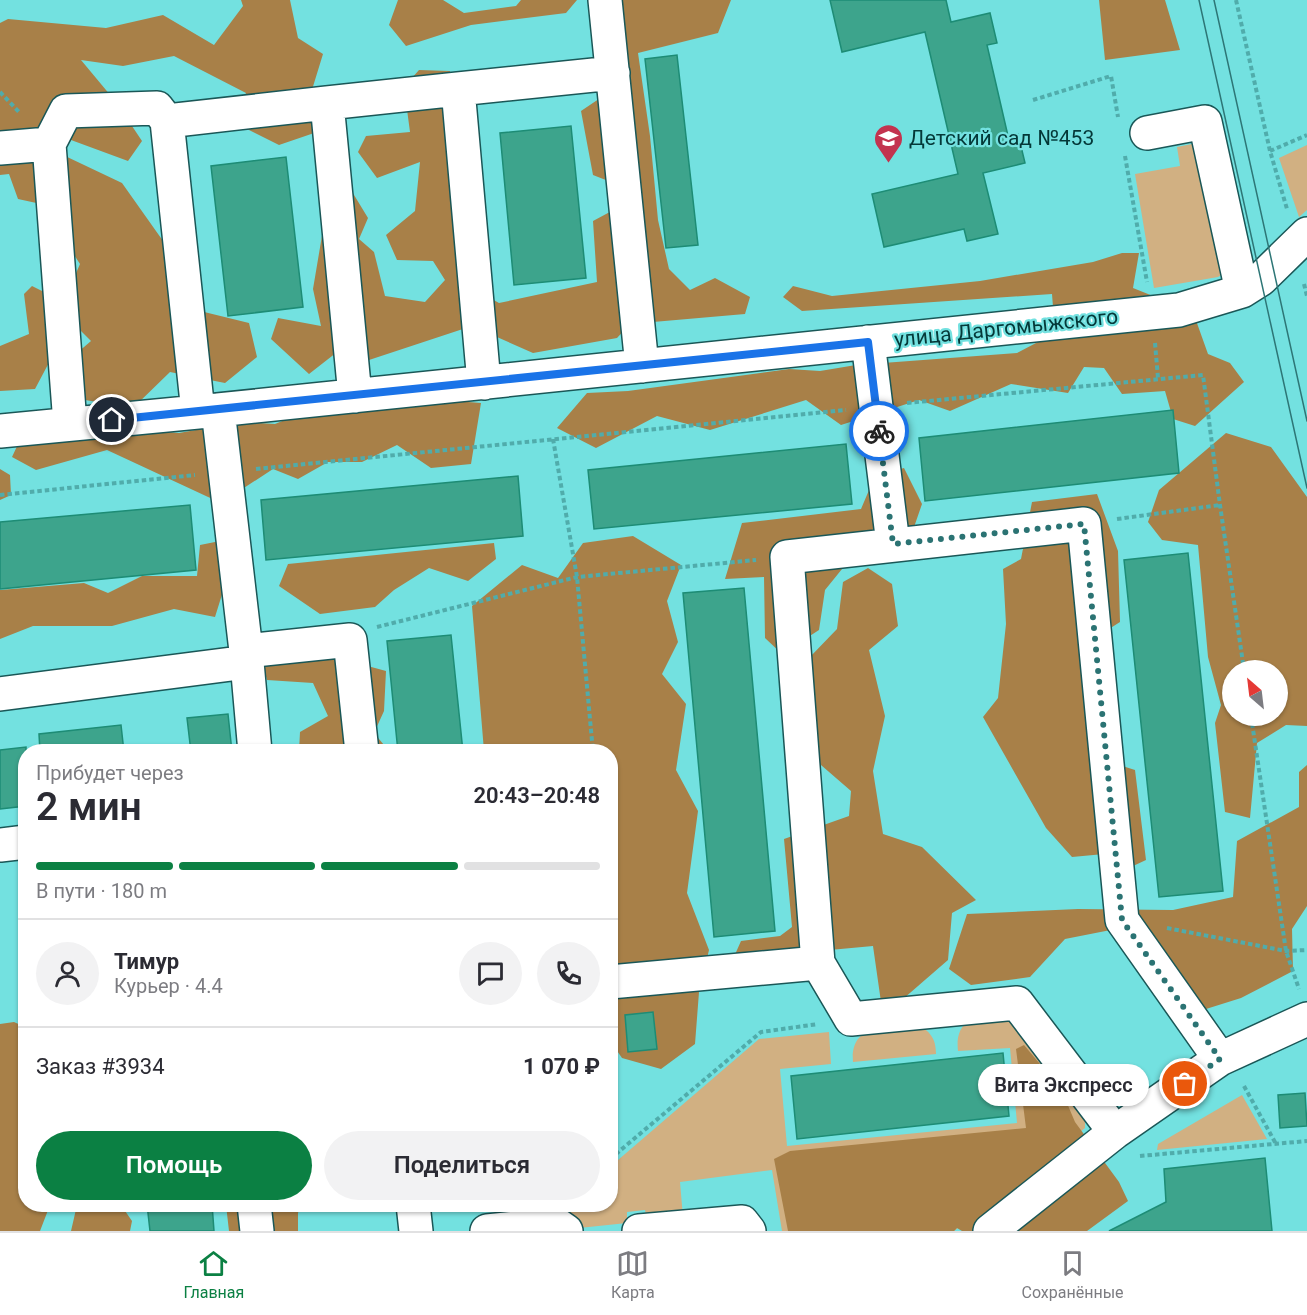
<!DOCTYPE html>
<html lang="ru">
<meta charset="utf-8">
<style>
:root{--surface:#fff;--page:#f2f2f3;--text:#2b2b33;--muted:#7c7c81;--line:#e1e1e2;--accent:#0b8043}
body{margin:0;font-family:Roboto,sans-serif;background:var(--page);color:var(--text);height:100vh;display:flex;flex-direction:column;font-size:22px;white-space:nowrap}
*{box-sizing:border-box;margin:0}
p{font-size:20px;color:var(--muted)}
.icon{flex:none;width:33px;height:33px;fill:none;stroke:currentColor;stroke-width:2;stroke-linecap:round;stroke-linejoin:round}
.map{position:relative;flex:1;overflow:hidden}
.sheet{position:absolute;left:18px;top:744px;width:600px;height:468px;display:flex;flex-direction:column;background:var(--surface);border-radius:24px;box-shadow:0 2px 4px #0004}
.sheet>*{flex:none}
.needle{width:39px;rotate:332deg}
.buttons{position:absolute;left:1222px;top:660px;display:grid;gap:12px}
.buttons a{display:grid;place-items:center;width:66px;height:66px;border-radius:50%;background:var(--surface);box-shadow:0 2px 4px #0004;font-size:30px}
.pin{position:absolute;display:grid;place-items:center;width:51px;height:51px;color:#fff;margin:-26px;border:3px solid #fff;border-radius:50%;box-shadow:0 2px 6px #0007}
.courier{position:absolute;display:grid;place-items:center;width:60px;height:60px;margin:-30px;border:4px solid #1a73e8;border-radius:50%;background:#fff;color:#222;box-shadow:0 2px 8px #0007}
.bubble{position:absolute;height:42px;border-radius:21px;background:var(--surface);box-shadow:0 2px 4px #0004;font-size:20px;font-weight:600;line-height:42px;text-align:center}
.summary em{font-style:normal;font-weight:600}
.summary div{display:flex;flex-direction:column-reverse}
.summary{display:flex;align-items:center;justify-content:space-between;height:102px;padding:0 18px}
h1{font-size:39px;font-weight:600;line-height:45px}
.bar{display:grid;grid-template-columns:repeat(4,1fr);gap:9px 6px;align-content:center;height:72px;padding:0 18px}
.bar i{height:8px;border-radius:4px;background:var(--line)}
.bar .current{background:var(--accent)}
.bar p{grid-column:span 4}
.line{display:flex;align-items:center;gap:15px;padding:0 18px;border-top:2px solid var(--line)}
.line div{flex:1}
.round{display:grid;place-items:center;flex:none;width:63px;height:63px;border-radius:32px;background:var(--page)}
.cta{display:flex;gap:12px;margin-top:auto;padding:12px 18px}
.cta a{flex:1;height:69px;border-radius:36px;background:var(--accent);color:#fff;font-size:24px;font-weight:600;line-height:69px;text-align:center}
.cta a+a{background:var(--page);color:var(--text)}
.dock{display:flex;justify-content:space-around;align-items:center;height:84px;border-top:2px solid var(--line);background:var(--surface);font-size:16px;color:var(--muted)}
.dock a{display:grid;justify-items:center;gap:3px}
.dock .current{color:var(--accent)}
.map>svg:first-child{display:block}
.green{fill:#d1b082}
.forest{fill:#a88048;fill-rule:evenodd}
.building{fill:#3da48c;stroke:#1d8c75;stroke-width:1.5}
.lines{fill:none;stroke-linecap:round;stroke-linejoin:round}
.minor-casing{stroke:#1a5757;stroke-width:36}
.path{stroke:#50acab;stroke-width:4;stroke-dasharray:4.5 3;stroke-linecap:butt}
.minor{stroke:#fff;stroke-width:33}
.tram{stroke:#2d7676;stroke-width:1.5}
.done{stroke:#2b7373;stroke-width:6;stroke-dasharray:0 10.8}
.route{stroke:#1a73e8;stroke-width:8}
.labels{text-anchor:middle;dominant-baseline:central;stroke-width:4.5;stroke-linejoin:round;paint-order:stroke}
.poi-label{font-size:21px;fill:#043838;stroke:#73e1e0;text-anchor:start}
.street-label{font-size:21px;fill:#043838;stroke:#73e1e0}
</style>
<div class="map">
<svg width="1307" height="1231" viewBox="0 0 1307 1231">
<rect width="100%" height="100%" fill="#73e1e0"/>
<!-- green -->
<path class="green" d="M1197 143 1223 274 1218 277 1154 288 1135 174 1180 166 1177 147Z
M1307 145V210L1299 217 1279 158Z
M1008 1010 1085 1118V1128L954 1231H782L772 1170 680 1182 683 1217 647 1220 645 1210 627 1212V1223L579 1228 571 1221 567 1205 610 1204 611 1166 759 1039 829 1032 831 1064 780 1069 787 1146 1017 1123 1010 1048 958 1051C954 1016 981 1016 1008 1010Z
M916 1024C930 1031 936 1038 936 1054L853 1062C850 1023 887 1027 916 1024Z
M1242 1095 1267 1139 1157 1150 1158 1144Z"/>
<!-- forest -->
<path class="forest" d="M241 0H290L298 38 323 54 311 93 320 131 279 145 235 123 246 93 174 56 123 66 81 60 116 102 142 141 128 161 71 140 63 155 122 183 185 272 192 309 249 323 257 357 225 383 170 372 133 408 67 397 63 365 91 341 60 310 80 264 41 204 18 199 9 174 0 175V23L8 19 106 28 163 15 214 45 243 6Z
M398 0H443L464 13 516 6 521 0H577L566 13 471 25 406 46 389 25Z
M596 0H731L718 33 638 53 650 136 658 220 669 269 690 290 715 278 750 297 745 314 630 324 617 338 533 353 472 326 366 361 341 349 309 374 271 339 278 318 321 326 313 289 327 206 351 190 368 218 359 239 374 252 385 296 425 302 445 280 433 261 397 260 386 235 415 211 420 162 377 178 358 152 366 136 410 132 404 87 419 70 450 71 460 138 448 171 462 191 467 285 499 303 597 282 593 221 621 206V186L593 175 581 111 627 80Z
M1099 0H1165L1180 50 1105 60Z
M1122 253H1139L1133 288 1193 312 1208 354 1230 363 1244 382 1195 426 1173 419 1165 391 1122 394 1104 368 1084 367 1068 393 1011 384 950 411 919 400 841 425 806 400 710 430 657 416 596 448 557 428 587 393 628 391 789 369 820 371 856 365 1017 353 1055 333 1052 294 802 311 783 297 793 286 832 296 980 281 1093 262Z
M32 286 48 294 53 355 35 389 0 391V346L29 334 24 294Z
M417 398 481 403 471 464 431 468 397 445 362 462H328L298 479 273 469 221 503 107 450 36 470 12 457 19 442 131 429 179 433 241 422 275 424 314 408Z
M1226 433 1271 447 1307 497V726L1286 725 1257 743 1250 818 1225 812 1215 723 1221 705 1208 657 1198 545 1162 540 1148 522 1159 490ZM1233 670H1278V716H1233Z
M904 468 922 504 913 530 872 532 825 590 819 630 782 654 765 638 764 577 725 579 742 523 861 509 875 476Z
M0 469 10 475 11 495 0 500Z
M1097 494 1118 551 1120 622 1084 645 1094 757 1135 770 1146 860 1118 873 1104 854 1072 857 1046 828 983 717 998 698 1006 624 1003 569 1021 559 1032 502Z
M633 536 681 565 667 601 678 642 662 674 686 704 676 770 698 811 687 893 709 950 699 992 695 1044 661 1069 622 1058 611 1042 610 752 484 751 472 606 522 565 558 578 583 543Z
M225 540 229 572 215 617 174 609 112 626H33L0 639V590L84 583 108 593 142 576H197L200 545Z
M494 543 496 559 468 581 429 568 394 590 375 607 320 614 279 586 288 564Z
M868 568 892 584 898 626 869 650 885 716 873 771 883 834 922 847 976 900 952 913 948 960 903 999 881 1002 873 946 733 959 741 941 780 936 792 927 784 839 849 816 851 791 784 733 781 687 837 629 843 582Z
M320 653 386 671 384 711 374 733 389 751H299L300 732 328 716 313 683 267 680 261 658Z
M1307 765V906L1292 929 1293 971 1241 998 1206 1009 1136 925 1065 939 1030 977 971 985 949 969 967 914 1078 909 1173 910 1233 897 1237 841 1299 807V772Z
M14 1022 25 1027 26 1204 50 1205 40 1231H0V1024Z
M1024 1045 1061 1089 1075 1122 1119 1182 1128 1201 1087 1231H962L957 1228 954 1231H788L774 1159 790 1151 1026 1128 1016 1049Z
M77 1205H121L132 1221 130 1231H71Z
M226 1205H301L298 1213V1231H229Z"/>
<!-- building -->
<path class="building" d="M830 0H946L951 22 990 13 997 43 987 45 1008 136 1018 134 1025 163 983 173 998 234 967 241 964 229 884 247 872 194 958 174 925 32 842 52Z
M677 55 698 245 666 248 645 59Z
M571 126 586 278 514 285 500 133Z
M286 157 303 307 228 316 211 166Z
M1173 410 1179 473 925 501 919 438Z
M846 444 852 504 594 529 588 470Z
M518 476 523 536 266 560 261 500Z
M190 505 196 570 0 589V522Z
M1188 553 1223 891 1159 897 1124 560Z
M744 588 775 931 714 937 683 593Z
M451 635 463 752H398L387 641Z
M228 714 232 752H191L187 718Z
M121 725 124 752H40L39 734Z
M26 747V806L0 809V750Z
M653 1012 657 1049 628 1052 625 1015Z
M1003 1053 1009 1116 797 1139 791 1076Z
M1305 1093 1307 1126 1280 1128 1278 1095Z
M1265 1158 1272 1231H1109L1166 1202 1164 1169Z
M147 1204H212L214 1231H150Z"/>
<g class="lines">
<defs>
<path id="minor" d="M605 0 642 366
M327 103 458 89
M1147 133 1205 122 1242 291
M49 144 66 111 157 108 167 121
M0 148 49 144 70 424
M868 342 893 544
M484 383 458 89 613 73
M218 410 246 651 255 752
M198 412 167 121 327 103 355 396
M0 431 198 412 1179 310 1242 291 1261 279 1307 234
M246 651 350 640 362 752
M0 694 247 662
M0 845 26 842
M610 982 818 963
M1115 1132 1017 1003 851 1019 818 963 787 557 1084 524 1122 920 1220 1059
M254 1204 257 1231
M413 1204 416 1231
M487 1231 556 1224 566 1231
M639 1231 742 1222 749 1231
M990 1231 1115 1132 1220 1059 1307 1019"/>
</defs>
<!-- minor casing -->
<use href="#minor" class="minor-casing"/>
<!-- path -->
<path class="path" d="M1236 0 1270 151 1287 209
M0 92 20 113
M1033 100 1111 76 1118 117
M1270 151 1307 135
M1125 156 1147 282
M1304 284 1307 296
M1155 343 1158 378
M907 403 1203 375 1220 505 1244 670
M553 439 577 577 593 752
M256 469 846 410
M0 495 195 475
M1117 519 1220 505
M377 627 577 577 756 560
M1251 716 1286 951 1299 989
M1167 928 1286 951 1307 950
M1244 1086 1276 1144
M1140 1156 1307 1141
M610 1159 761 1032 818 1024"/>
<!-- minor -->
<use href="#minor" class="minor"/>
<!-- tram -->
<path class="tram" d="M1199 0 1307 488
M1214 0 1307 421"/>
</g>
<g class="lines">
<!-- done -->
<path class="done" d="M879 431 893 544 1084 524 1122 920 1220 1059 1185 1084"/>
<!-- route -->
<path class="route" d="M112 420 868 342 879 431"/>
</g>
<!-- icons -->
<defs>
<symbol id="school-pin" viewBox="-11 -11 22 30"><path d="M0 17L-7.5 6A9.5 9.5 0 1 1 7.5 6Z" fill="#c3334f" stroke="#73e1e0"/><path d="M0-5L7-2L0 1L-7-2ZM-4 1L0 2.5L4 1V4Q0 6-4 4Z" fill="#fff"/></symbol>
</defs>
<g fill-rule="evenodd">
<use href="#school-pin" x="872" y="122" width="33" height="45"/>
</g>
<g class="labels">
<!-- poi labels -->
<g class="poi-label">
<text x="909" y="138">Детский сад №453</text>
</g>
<!-- street labels -->
<g class="street-label">
<text transform="translate(1006 328) rotate(-6)">улица Даргомыжского</text>
</g>
</g>
</svg>
<div class="buttons">
<a><svg class="needle" viewBox="-14 -14 28 28"><path d="M0-13l5 13h-10z" fill="#e53935"/><path d="M0 13l5-13h-10z" fill="#7c7c81"/></svg></a>
</div>
<div class="pin" style="left:1185px;top:1084px;background:#ea580c"><svg class="icon" aria-label="bag" viewBox="0 0 24 24"><path d="M5 8h14l-1 12H6zM9 8a3 3 0 0 1 6 0"/></svg></div>
<div class="pin" style="left:112px;top:420px;background:#1f2937"><svg class="icon" aria-label="home" viewBox="0 0 24 24"><path d="M3 11l9-7 9 7M6 9v11h12V9"/></svg></div>
<div class="courier" style="left:879px;top:431px"><svg class="icon" aria-label="bike" viewBox="0 0 24 24"><circle cx="6" cy="16" r="4"/><circle cx="18" cy="16" r="4"/><path d="M6 16l4-8h5l3 8M10 8l3 8H6M13 5h3"/></svg></div>
<div class="bubble" style="left:978px;top:1064px;width:171px">Вита Экспресс</div>
<section class="sheet">
<div class="summary"><div><h1>2 мин</h1><p>Прибудет через</p></div><em>20:43–20:48</em></div>
<div class="bar"><i class="current"></i><i class="current"></i><i class="current"></i><i></i><p>В пути · 180 m</p></div>
<div class="line" style="height:108px"><a class="round"><svg class="icon" aria-label="person" viewBox="0 0 24 24"><circle cx="12" cy="8" r="4"/><path d="M4 21q1-7 8-7t8 7"/></svg></a><div><b>Тимур</b><p>Курьер · 4.4</p></div><a class="round"><svg class="icon" aria-label="chat" viewBox="0 0 24 24"><path d="M4 5h16v11H9l-5 4z"/></svg></a><a class="round"><svg class="icon" aria-label="phone" viewBox="0 0 24 24"><path d="M5 4h4l2 5-3 2q2 4 5 5l2-3 5 2v4C11 20 4 13 5 4z"/></svg></a></div>
<div class="line" style="height:78px"><div>Заказ #3934</div><b>1 070 ₽</b></div>
<div class="cta"><a>Помощь</a><a>Поделиться</a></div>
</section>
</div>
<nav class="dock">
<a class="current"><svg class="icon" aria-label="home" viewBox="0 0 24 24"><path d="M3 11l9-7 9 7M6 9v11h12V9"/></svg>Главная</a>
<a><svg class="icon" aria-label="map" viewBox="0 0 24 24"><path d="M3 6l6-2 6 2 6-2v14l-6 2-6-2-6 2zM9 4v14M15 6v14"/></svg>Карта</a>
<a><svg class="icon" aria-label="saved" viewBox="0 0 24 24"><path d="M7 4h10v16l-5-4-5 4z"/></svg>Сохранённые</a>
</nav>
